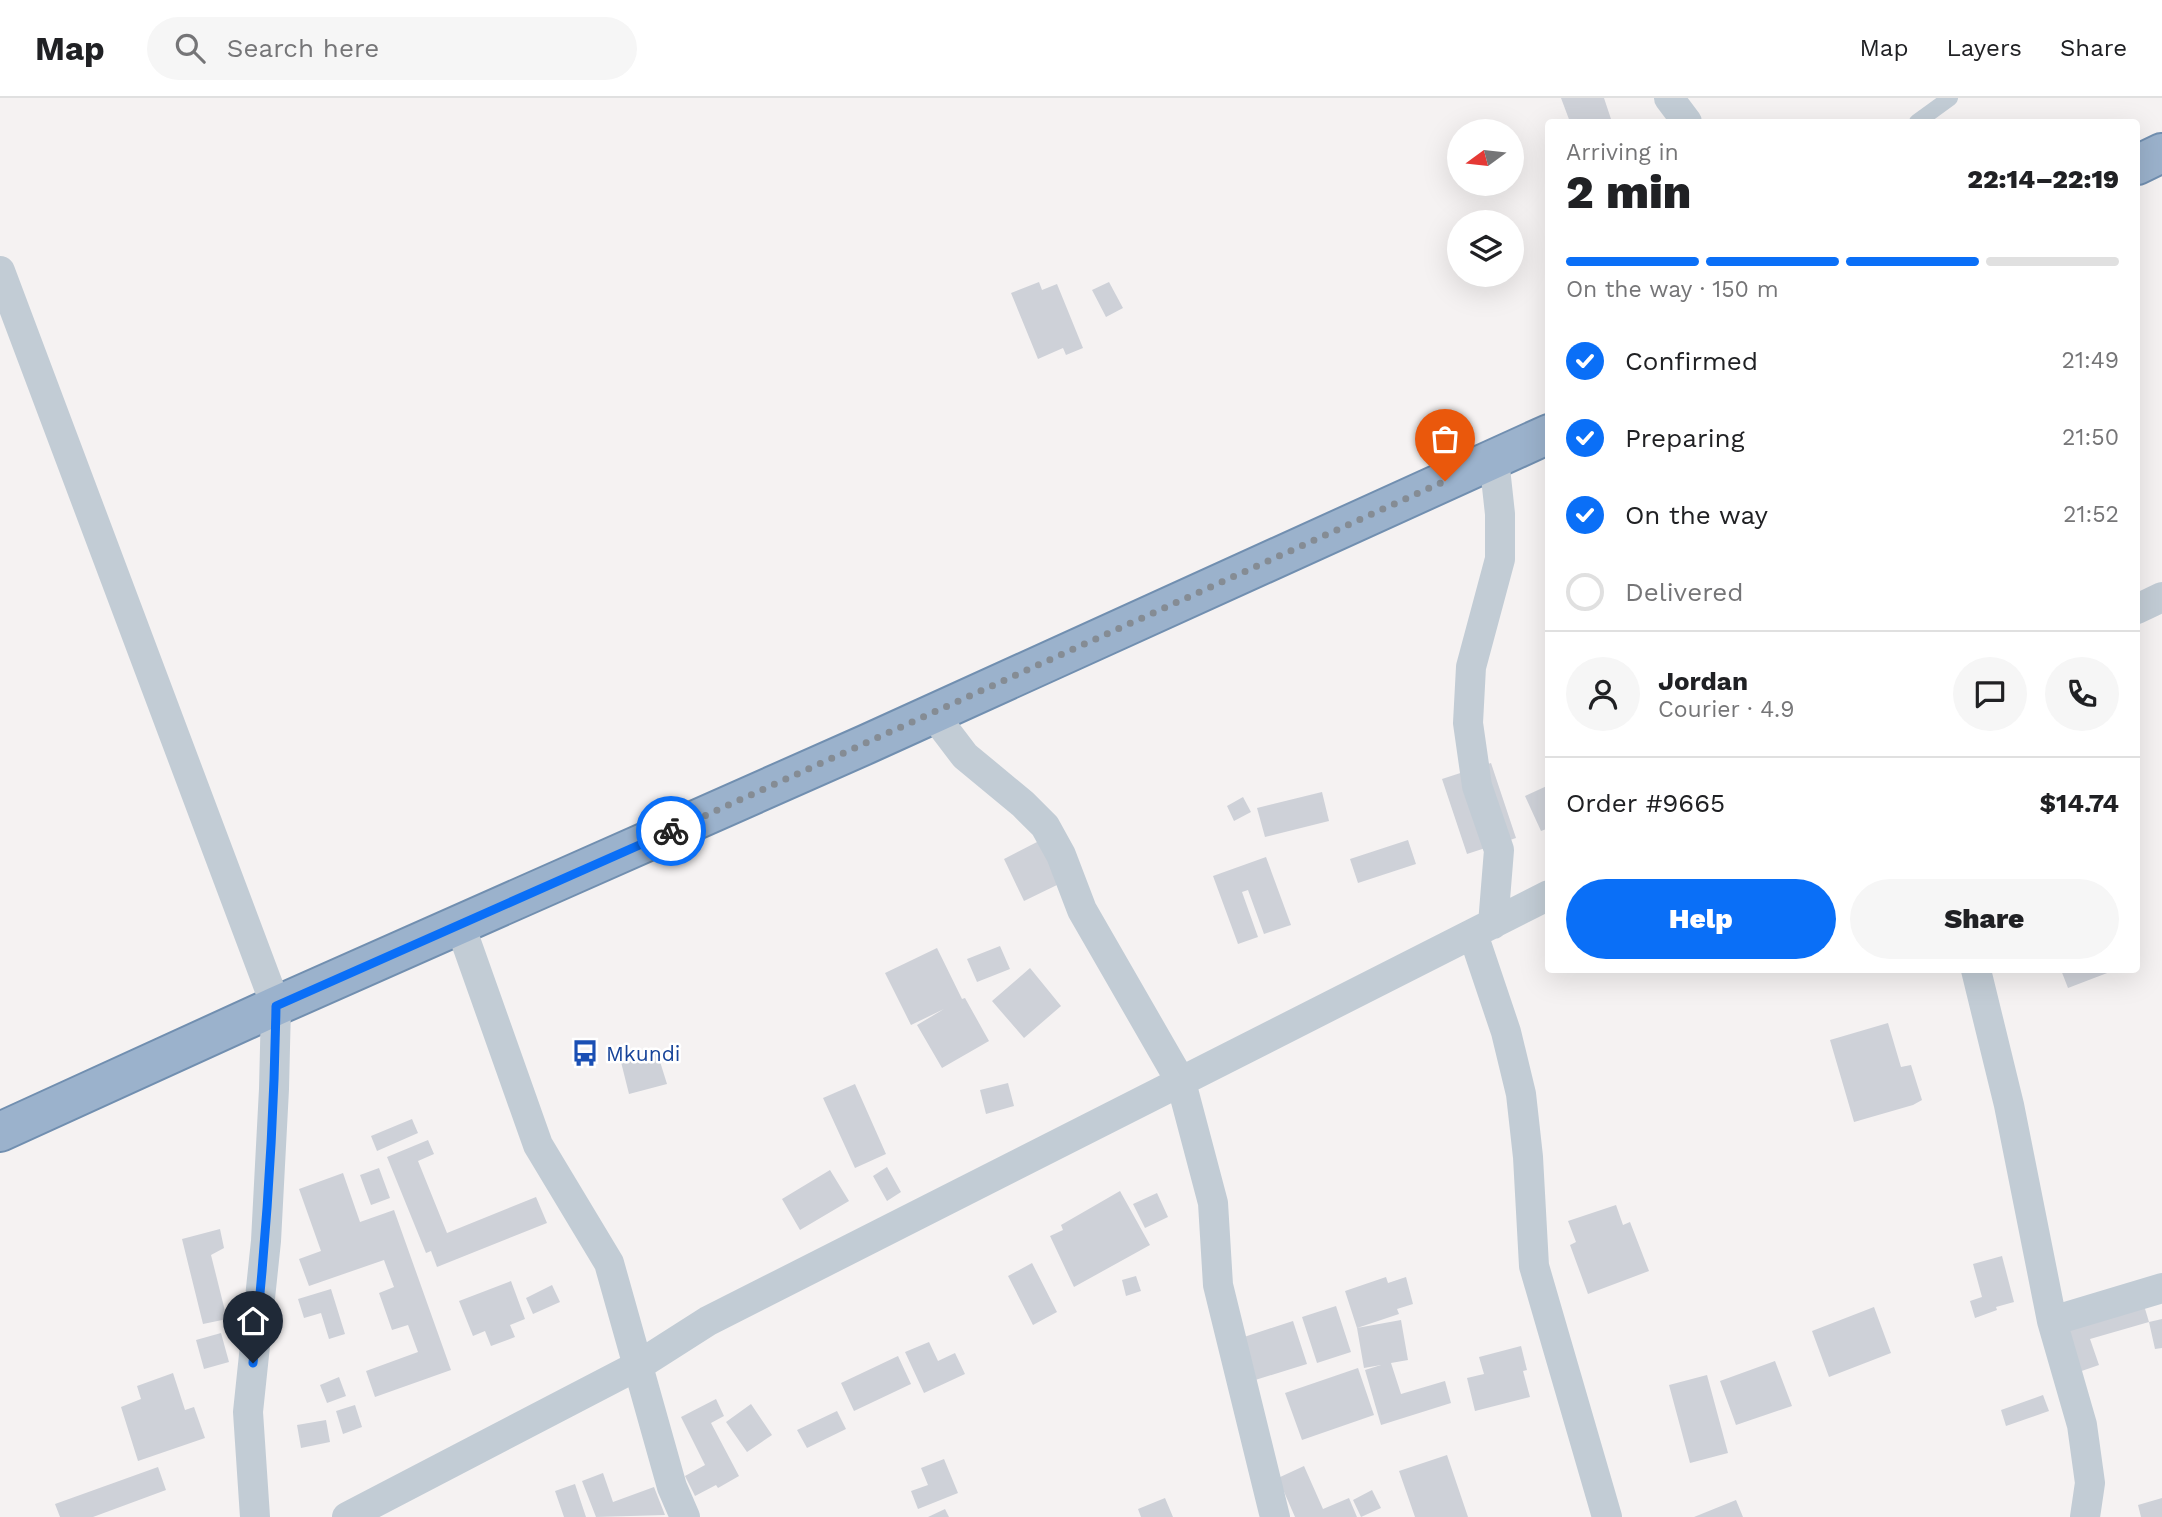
<!DOCTYPE html>
<meta charset="utf-8">
<style>
:root{--surface:#fff;--page:#f6f6f6;--text:#202124;--muted:#757577;--line:#e0e0e0;--accent:#0a6ff7}
body{margin:0;font-family:"Work Sans",sans-serif;background:var(--page);color:var(--text);height:100vh;display:flex;flex-direction:column;font-size:26px;white-space:nowrap}
*{box-sizing:border-box;margin:0}
p{font-size:23px;color:var(--muted)}
.icon{flex:none;width:38px;height:38px;fill:none;stroke:currentColor;stroke-width:2;stroke-linecap:round;stroke-linejoin:round}
.map{position:relative;flex:1;overflow:hidden}
.details{position:absolute;left:1545px;top:21px;width:595px;height:854px;display:flex;flex-direction:column;background:var(--surface);border-radius:7px;box-shadow:0 7px 28px #0002}
.details>*{flex:none}
.needle{width:46px;rotate:255deg}
.buttons{position:absolute;left:1447px;top:21px;display:grid;gap:14px}
.buttons a{display:grid;place-items:center;width:77px;height:77px;border-radius:50%;background:var(--surface);box-shadow:0 7px 28px #0002;font-size:35px}
.pin{position:absolute;display:grid;place-items:center;width:60px;height:60px;color:#fff;margin:-72px -30px;border-radius:50% 50% 50% 0;rotate:-45deg;box-shadow:0 0 7px #0007}
.pin .icon{rotate:45deg}
.courier{position:absolute;display:grid;place-items:center;width:70px;height:70px;margin:-35px;border:5px solid #0a6ff7;border-radius:50%;background:#fff;color:#222;box-shadow:0 2px 9px #0007}
.head em{font-style:normal;font-weight:800}
.head div{display:flex;flex-direction:column-reverse}
.head{display:flex;align-items:center;justify-content:space-between;height:119px;padding:0 21px}
h1{font-size:46px;font-weight:800;line-height:52px}
.bar{display:grid;grid-template-columns:repeat(4,1fr);gap:10px 7px;align-content:center;height:84px;padding:0 21px}
.bar i{height:9px;border-radius:5px;background:var(--line)}
.bar .current{background:var(--accent)}
.bar p{grid-column:span 4}
.line{display:flex;align-items:center;gap:18px;padding:0 21px;border-top:2px solid var(--line)}
.line div{flex:1}
.round{display:grid;place-items:center;flex:none;width:74px;height:74px;border-radius:37px;background:var(--page)}
ol{padding:0 21px;list-style:none}
li{display:flex;align-items:center;gap:21px;height:77px}
li p{margin-inline-start:auto}
li .icon{padding:7px;border-radius:50%;background:var(--accent);color:#fff;stroke-width:4}
li:last-child{color:var(--muted)}
li i{width:38px;height:38px;border:4px solid var(--line);border-radius:50%}
.primary-button{display:flex;gap:14px;margin-top:auto;padding:14px 21px}
.primary-button a{flex:1;height:80px;border-radius:42px;background:var(--accent);color:#fff;font-size:28px;font-weight:800;line-height:80px;text-align:center}
.primary-button a+a{background:var(--page);color:var(--text)}
header{display:flex;align-items:center;gap:42px;box-sizing:border-box;height:98px;padding:0 35px;background:var(--surface);border-bottom:2px solid var(--line)}
header strong{font-size:33px}
nav{display:flex;gap:38px;margin-inline-start:auto;font-size:24px}
.search{width:490px;height:63px;background:var(--page);display:flex;align-items:center;gap:18px;box-sizing:border-box;padding:0 24px;border-radius:38px;color:var(--muted);font-size:26px}
.map>svg:first-child{display:block}
.building{fill:#ced1d8}
.lines{fill:none;stroke-linecap:round;stroke-linejoin:round}
.trunk-casing{stroke:#718fb0;stroke-width:42}
.service{stroke:#c2ccd5;stroke-width:16}
.minor{stroke:#c2ccd5;stroke-width:30}
.trunk{stroke:#9bb2cc;stroke-width:38}
.done{stroke:#858c94;stroke-width:7;stroke-dasharray:0 12.6}
.route{stroke:#0a6ff7;stroke-width:9}
.labels{text-anchor:middle;dominant-baseline:central;stroke-width:5;stroke-linejoin:round;paint-order:stroke}
.transit-label{font-size:21px;fill:#164399;stroke:#fff;text-anchor:start}
</style>
<header>
<strong>Map</strong>
<div class="search"><svg class="icon" aria-label="search" viewBox="0 0 24 24"><circle cx="10" cy="10" r="6"/><path d="M15 15l6 6"/></svg>Search here</div>
<nav><a>Map</a><a>Layers</a><a>Share</a></nav>
</header>
<div class="map">
<svg width="2162" height="1419" viewBox="0 0 2162 1419">
<rect width="100%" height="100%" fill="#f5f2f2"/>
<!-- building -->
<path class="building" d="M1561 0H1604L1612 24H1570Z
M1039 184 1042 192 1057 186 1083 250 1066 257 1063 250 1038 261 1011 195Z
M1109 184 1123 210 1106 219 1092 192Z
M1491 665 1516 740 1467 756 1442 681Z
M1549 687V730L1541 733 1525 698Z
M1322 694 1329 723 1265 739 1257 710Z
M1243 699 1251 714 1234 723 1227 708Z
M1408 742 1416 766 1358 785 1350 761Z
M1039 743 1059 786 1024 803 1004 761Z
M1266 759 1291 827 1264 836 1248 792 1242 794 1258 839 1238 846 1213 778Z
M1000 848 1010 871 977 884 967 861Z
M937 850 962 901 965 900 989 943 942 970 917 927 944 911 911 927 885 875Z
M1030 870 1061 908 1024 940 992 903Z
M2061 872H2115L2068 890Z
M1888 925 1901 969 1911 967 1922 1002 1913 1007 1854 1024 1830 942Z
M657 954 667 986 629 996 621 964Z
M1008 985 1014 1008 986 1016 980 992Z
M855 986 886 1056 855 1070 823 1000Z
M412 1021 418 1035 377 1053 371 1038Z
M428 1042 434 1056 418 1063 447 1135 536 1099 547 1125 437 1169 431 1153 426 1155 387 1059Z
M887 1069 901 1094 887 1103 873 1078Z
M379 1070 390 1100 371 1107 360 1077Z
M830 1072 849 1103 800 1132 782 1101Z
M343 1075 360 1124 394 1112 451 1272 375 1299 366 1273 418 1254 408 1227 392 1232 379 1195 394 1189 384 1162 309 1188 299 1161 321 1153 299 1091Z
M1120 1093 1150 1147 1074 1189 1050 1138 1063 1132 1061 1127Z
M1157 1095 1168 1119 1145 1130 1133 1106Z
M1616 1107 1623 1127 1630 1124 1649 1173 1588 1196 1570 1147 1576 1144 1568 1123Z
M220 1131 224 1150 211 1157 227 1221 203 1226 182 1141Z
M2002 1158 2014 1204 1996 1209 1997 1212 1975 1220 1970 1203 1982 1199 1973 1166Z
M1032 1165 1057 1214 1033 1227 1008 1178Z
M1136 1178 1141 1193 1126 1198 1122 1182Z
M1386 1179 1388 1185 1406 1179 1413 1206 1397 1211 1399 1216 1357 1230 1345 1193Z
M511 1183 525 1221 510 1227 515 1239 491 1248 485 1233 473 1238 459 1203Z
M552 1187 560 1204 533 1216 526 1200Z
M331 1191 345 1236 329 1241 321 1215 304 1220 298 1201Z
M2143 1204 2149 1224 2090 1241 2099 1267 2070 1277 2052 1223Z
M1336 1208 1351 1254 1317 1265 1302 1219Z
M1874 1209 1891 1255 1829 1279 1812 1233Z
M2162 1221V1250L2155 1251 2149 1224Z
M1401 1222 1408 1262 1391 1265 1401 1296 1445 1283 1451 1305 1381 1327 1365 1272 1381 1267 1364 1270 1357 1230Z
M1293 1223 1307 1266 1252 1283 1238 1241Z
M221 1235 229 1264 204 1271 196 1242Z
M929 1244 938 1263 955 1255 965 1276 924 1295 905 1254Z
M1521 1248 1527 1272 1523 1273 1530 1299 1475 1313 1467 1280 1484 1276 1479 1259Z
M898 1258 911 1286 854 1313 841 1285Z
M1775 1263 1792 1308 1736 1327 1720 1283Z
M1358 1270 1374 1317 1302 1342 1285 1295Z
M173 1275 185 1312 194 1309 205 1340 138 1363 121 1309 141 1301 137 1288Z
M1707 1277 1728 1355 1690 1365 1669 1287Z
M339 1279 346 1298 327 1305 320 1287Z
M2043 1297 2049 1313 2006 1328 2001 1312Z
M716 1301 724 1318 711 1325 739 1378 718 1390 716 1387 695 1398 685 1378 705 1367 681 1319Z
M751 1306 772 1337 747 1354 726 1324Z
M355 1307 362 1329 343 1336 336 1313Z
M837 1313 846 1331 807 1350 797 1332Z
M326 1322 330 1344 301 1350 297 1327Z
M1447 1357 1468 1419H1415L1399 1373Z
M944 1361 958 1395 918 1411 911 1393 928 1387 921 1370Z
M1304 1368 1323 1411 1349 1400 1357 1419H1295L1278 1380Z
M158 1369 166 1392 93 1419H60L55 1406Z
M603 1375 613 1404 654 1389 665 1417 596 1419 582 1383Z
M575 1386 586 1419H564L555 1393Z
M1372 1392 1381 1410 1361 1419 1353 1402Z
M1165 1400 1173 1419H1141L1138 1411Z
M2162 1400V1419H2141L2138 1407Z
M1736 1402 1743 1419H1694Z
M945 1411 949 1419H928Z"/>
<g class="lines">
<defs>
<path id="trunk" d="M2137 67 2162 55
M0 1034 276 908 867 646 1549 336"/>
</defs>
<!-- trunk casing -->
<use href="#trunk" class="trunk-casing"/>
<!-- service -->
<path class="service" d="M1917 24 1950 0"/>
<!-- minor -->
<path class="minor" d="M1669 0 1687 24
M0 173 276 908 274 991 266 1143 248 1314 255 1419
M2137 511 2162 499
M933 616 965 658 1023 706 1045 728 1061 757 1082 812 1181 984 1213 1105 1218 1187 1275 1419
M1493 826 1499 752 1477 688 1468 625 1471 569 1500 461V416L1494 361
M460 827 538 1047 609 1165 672 1389 685 1419
M1473 836 1506 934 1521 996 1528 1059 1534 1168 1607 1419
M1976 872 2009 1007 2052 1223 2082 1327 2090 1385 2085 1419
M2052 1223 2162 1190
M347 1419 639 1267 708 1223 1549 797"/>
<!-- trunk -->
<use href="#trunk" class="trunk"/>
</g>
<g class="lines">
<!-- done -->
<path class="done" d="M671 733 1445 383"/>
<!-- route -->
<path class="route" d="M253 1265C266 1146 274 1027 276 908L671 733"/>
</g>
<!-- icons -->
<defs>
<symbol id="bus-bare" viewBox="-9 -9 18 18"><path d="M-5-6H5V4H4V6H2V4H-2V6H-4V4H-5ZM-3.5-4V0h7V-4ZM-3.5 1.2v1.5H-2V1.2ZM2 1.2v1.5H3.5V1.2Z" fill="#1a4fb4" stroke="#fff" stroke-width="2.5" paint-order="stroke"/></symbol>
</defs>
<g fill-rule="evenodd">
<use href="#bus-bare" x="566" y="936" width="38" height="38"/>
</g>
<g class="labels">
<!-- transit labels -->
<g class="transit-label">
<text x="606" y="955">Mkundi</text>
</g>
</g>
</svg>
<div class="buttons">
<a><svg class="needle" viewBox="-14 -14 28 28"><path d="M0-13l5 13h-10z" fill="#e53935"/><path d="M0 13l5-13h-10z" fill="#757577"/></svg></a>
<a><svg class="icon" aria-label="layers" viewBox="0 0 24 24"><path d="M12 4l9 5-9 5-9-5zM3 14l9 5 9-5"/></svg></a>
</div>
<div class="pin" style="left:1445px;top:383px;background:#ea580c"><svg class="icon" aria-label="bag" viewBox="0 0 24 24"><path d="M5 8h14l-1 12H6zM9 8a3 3 0 0 1 6 0"/></svg></div>
<div class="pin" style="left:253px;top:1265px;background:#1f2937"><svg class="icon" aria-label="home" viewBox="0 0 24 24"><path d="M3 11l9-7 9 7M6 9v11h12V9"/></svg></div>
<div class="courier" style="left:671px;top:733px"><svg class="icon" aria-label="bike" viewBox="0 0 24 24"><circle cx="6" cy="16" r="4"/><circle cx="18" cy="16" r="4"/><path d="M6 16l4-8h5l3 8M10 8l3 8H6M13 5h3"/></svg></div>
<section class="details">
<div class="head"><div><h1>2 min</h1><p>Arriving in</p></div><em>22:14–22:19</em></div>
<div class="bar"><i class="current"></i><i class="current"></i><i class="current"></i><i></i><p>On the way · 150 m</p></div>
<ol>
<li><svg class="icon" aria-label="check" viewBox="0 0 24 24"><path d="M5 12l5 5 9-10"/></svg>Confirmed<p>21:49</p></li>
<li><svg class="icon" aria-label="check" viewBox="0 0 24 24"><path d="M5 12l5 5 9-10"/></svg>Preparing<p>21:50</p></li>
<li><svg class="icon" aria-label="check" viewBox="0 0 24 24"><path d="M5 12l5 5 9-10"/></svg>On the way<p>21:52</p></li>
<li><i></i>Delivered</li>
</ol>
<div class="line" style="height:126px"><a class="round"><svg class="icon" aria-label="person" viewBox="0 0 24 24"><circle cx="12" cy="8" r="4"/><path d="M4 21q1-7 8-7t8 7"/></svg></a><div><b>Jordan</b><p>Courier · 4.9</p></div><a class="round"><svg class="icon" aria-label="chat" viewBox="0 0 24 24"><path d="M4 5h16v11H9l-5 4z"/></svg></a><a class="round"><svg class="icon" aria-label="phone" viewBox="0 0 24 24"><path d="M5 4h4l2 5-3 2q2 4 5 5l2-3 5 2v4C11 20 4 13 5 4z"/></svg></a></div>
<div class="line" style="height:91px"><div>Order #9665</div><b>$14.74</b></div>
<div class="primary-button"><a>Help</a><a>Share</a></div>
</section>
</div>
